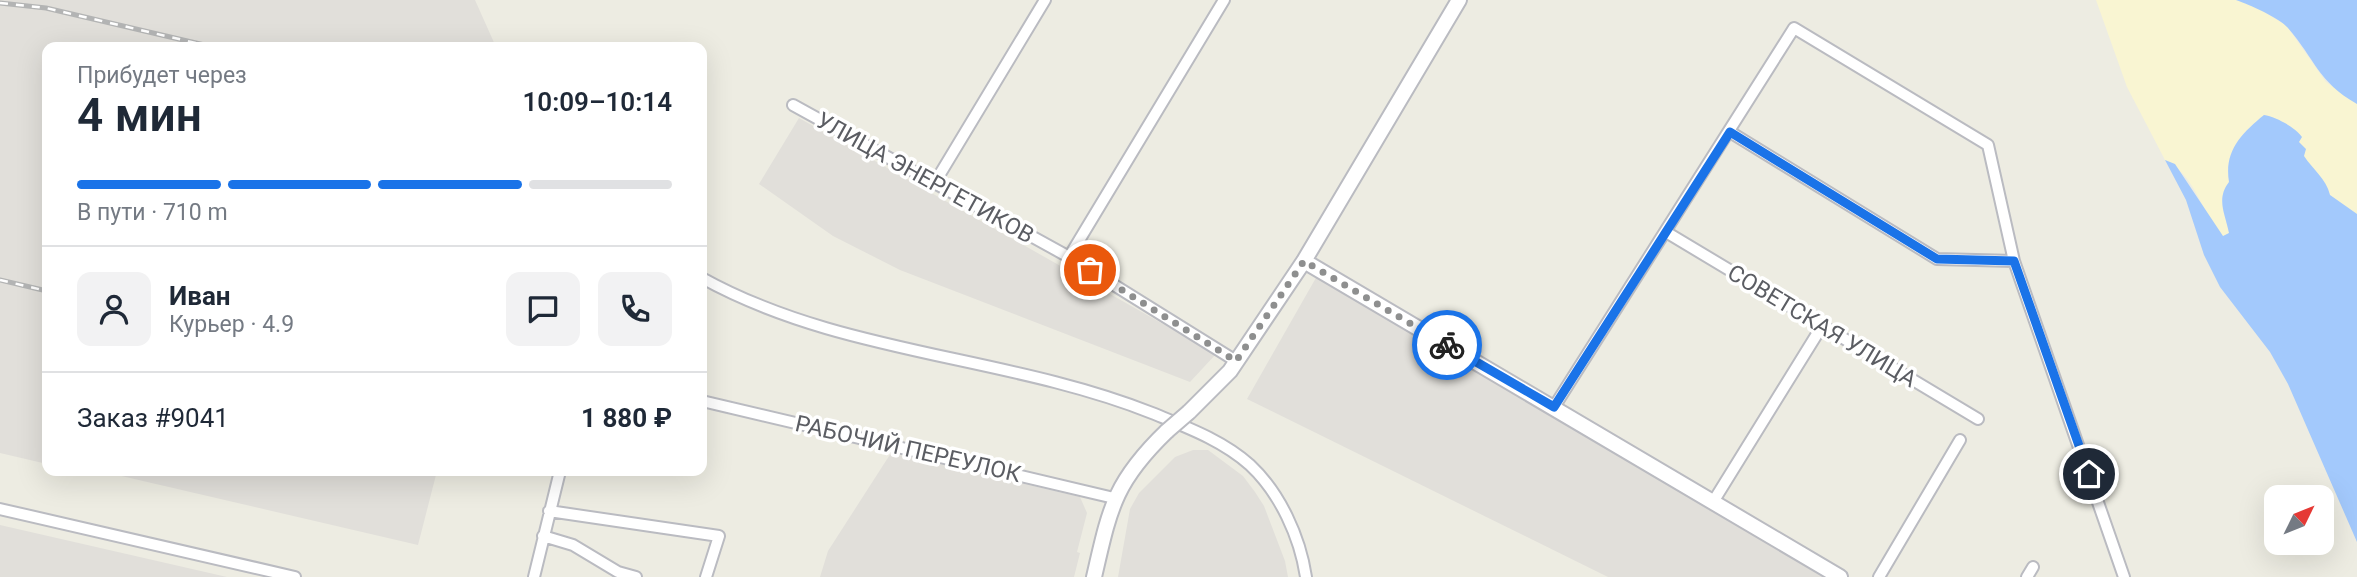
<!DOCTYPE html>
<html lang="ru">
<meta charset="utf-8">
<style>
:root{--surface:#fff;--page:#f2f2f3;--text:#1f2937;--muted:#747a83;--line:#e0e1e3;--accent:#1a73e8}
body{margin:0;font-family:Roboto,sans-serif;background:var(--page);color:var(--text);height:100vh;display:flex;flex-direction:column;font-size:26px;white-space:nowrap}
*{box-sizing:border-box;margin:0}
p{font-size:23px;color:var(--muted)}
.icon{flex:none;width:38px;height:38px;fill:none;stroke:currentColor;stroke-width:2;stroke-linecap:round;stroke-linejoin:round}
.map{position:relative;flex:1;overflow:hidden}
.panel{position:absolute;left:42px;top:42px;width:665px;height:434px;display:flex;flex-direction:column;background:var(--surface);border-radius:14px;box-shadow:0 7px 28px #0002}
.panel>*{flex:none}
.needle{width:46px;rotate:47deg}
.controls{position:absolute;left:2264px;top:485px;display:grid;gap:14px}
.controls a{display:grid;place-items:center;width:70px;height:70px;border-radius:14px;background:var(--surface);box-shadow:0 7px 28px #0002;font-size:35px}
.pin{position:absolute;display:grid;place-items:center;width:60px;height:60px;color:#fff;margin:-30px;border:4px solid #fff;border-radius:50%;box-shadow:0 2px 7px #0007}
.courier{position:absolute;display:grid;place-items:center;width:70px;height:70px;margin:-35px;border:5px solid #1a73e8;border-radius:50%;background:#fff;color:#222;box-shadow:0 2px 9px #0007}
.headline em{font-style:normal;font-weight:600}
.headline div{display:flex;flex-direction:column-reverse}
.headline{display:flex;align-items:center;justify-content:space-between;height:119px;padding:0 35px}
h1{font-size:46px;font-weight:600;line-height:52px}
.bar{display:grid;grid-template-columns:repeat(4,1fr);gap:10px 7px;align-content:center;height:84px;padding:0 35px}
.bar i{height:9px;border-radius:5px;background:var(--line)}
.bar .current{background:var(--accent)}
.bar p{grid-column:span 4}
.line{display:flex;align-items:center;gap:18px;padding:0 35px;border-top:2px solid var(--line)}
.line div{flex:1}
.round{display:grid;place-items:center;flex:none;width:74px;height:74px;border-radius:14px;background:var(--page)}
.map>svg:first-child{display:block}
.industrial{fill:#e1dfda}
.sand{fill:#f9f5d2}
.water{fill:#a3c9fc}
.lines{fill:none;stroke-linecap:round;stroke-linejoin:round}
.minor-casing{stroke:#babbc1;stroke-width:14}
.tertiary-casing{stroke:#babbc1;stroke-width:18}
.minor{stroke:#fff;stroke-width:10}
.tertiary{stroke:#fff;stroke-width:14}
.rail-casing{stroke:#b3b4b4;stroke-width:5}
.rail{stroke:#fff;stroke-width:2.5;stroke-dasharray:8;stroke-linecap:butt}
.tertiary-bridge-casing{stroke:#babbc1;stroke-width:18;stroke-linecap:butt}
.tertiary-bridge{stroke:#fff;stroke-width:14}
.done{stroke:#8e8f8f;stroke-width:7;stroke-dasharray:0 12.6}
.route{stroke:#1a73e8;stroke-width:9}
.labels{text-anchor:middle;dominant-baseline:central;stroke-width:7;stroke-linejoin:round;paint-order:stroke}
.street-label{font-size:23px;fill:#5b5d63;stroke:#fff}
</style>
<div class="map">
<svg width="2357" height="577" viewBox="0 0 2357 577">
<rect width="100%" height="100%" fill="#edece2"/>
<!-- industrial -->
<path class="industrial" d="M0 0H475L496 47H47V464L0 453Z
M799 118 1216 354 1190 382 900 270 833 236 759 184Z
M1317 276 1823 577H1608L1247 399Z
M1193 450H1208L1243 476 1255 492 1264 506 1285 561 1288 577H1118L1130 509 1139 493 1175 457Z
M891 453 1080 497 1087 513 1077 552 1080 553 1074 577H820L828 551Z
M100 471H437L418 545Z
M0 525 227 577H0Z"/>
<!-- sand -->
<path class="sand" d="M2096 0H2236L2252 5 2286 25 2326 82 2357 104V214L2330 195C2326 180 2320 179 2311 168 2296 147 2293 120 2264 115 2241 134 2224 151 2229 182 2216 199 2225 214 2229 233L2223 237C2203 216 2195 174 2165 160L2127 87Z"/>
<!-- water -->
<path class="water" d="M2236 0H2357V104C2318 82 2315 59 2288 28 2278 17 2250 5 2236 0Z
M2264 115C2276 117 2295 127 2302 137L2299 142 2306 149 2304 156C2313 170 2326 178 2330 195L2357 214V542L2288 384 2270 352 2220 287 2204 255 2186 200 2165 160 2175 164 2223 236 2229 233C2225 213 2216 199 2229 182 2224 151 2241 134 2264 115Z"/>
<g class="lines">
<defs>
<path id="minor" d="M793 105 1069 257 1236 361
M1730 132 1937 259 2014 261
M934 184 1045 0
M1666 232 1978 419
M1069 257 1224 0
M702 278C841 355 1006 355 1152 413 1186 427 1222 440 1250 465 1280 493 1300 537 1306 577
M702 401 1114 498
M1554 407 1794 28 1988 145 2014 261 2124 577
M1713 502 1822 326
M0 509 295 577
M549 511 719 536 706 577
M543 536 573 545 618 572 636 577
M534 577 560 471
M1879 577 1960 440
M2027 577 2033 567"/>
<path id="tertiary" d="M1304 261 1840 577
M1189 412 1230 371 1304 261 1459 0
M1094 577C1110 508 1114 482 1167 431"/>
</defs>
<!-- minor casing -->
<use href="#minor" class="minor-casing"/>
<!-- tertiary casing -->
<use href="#tertiary" class="tertiary-casing"/>
<!-- minor -->
<use href="#minor" class="minor"/>
<!-- tertiary -->
<use href="#tertiary" class="tertiary"/>
<defs>
<path id="rail" d="M0 3 46 8 213 47
M0 280 47 291"/>
</defs>
<!-- rail casing -->
<use href="#rail" class="rail-casing"/>
<!-- rail -->
<use href="#rail" class="rail"/>
<defs>
<path id="tertiary-bridge" d="M1167 431 1189 412"/>
</defs>
<!-- tertiary-bridge casing -->
<use href="#tertiary-bridge" class="tertiary-bridge-casing"/>
<!-- tertiary-bridge -->
<use href="#tertiary-bridge" class="tertiary-bridge"/>
</g>
<g class="lines">
<!-- done -->
<path class="done" d="M1090 270 1236 361 1304 261 1447 345"/>
<!-- route -->
<path class="route" d="M1447 345 1554 407 1730 132 1937 259 2014 261 2089 474"/>
</g>
<g class="labels">
<!-- street labels -->
<g class="street-label">
<text transform="translate(925 178) rotate(29)">УЛИЦА ЭНЕРГЕТИКОВ</text>
<text transform="translate(1822 326) rotate(31)">СОВЕТСКАЯ УЛИЦА</text>
<text transform="translate(908 449) rotate(13)">РАБОЧИЙ ПЕРЕУЛОК</text>
</g>
</g>
</svg>
<div class="controls">
<a><svg class="needle" viewBox="-14 -14 28 28"><path d="M0-13l5 13h-10z" fill="#e53935"/><path d="M0 13l5-13h-10z" fill="#747a83"/></svg></a>
</div>
<div class="pin" style="left:1090px;top:270px;background:#ea580c"><svg class="icon" aria-label="bag" viewBox="0 0 24 24"><path d="M5 8h14l-1 12H6zM9 8a3 3 0 0 1 6 0"/></svg></div>
<div class="pin" style="left:2089px;top:474px;background:#1f2937"><svg class="icon" aria-label="home" viewBox="0 0 24 24"><path d="M3 11l9-7 9 7M6 9v11h12V9"/></svg></div>
<div class="courier" style="left:1447px;top:345px"><svg class="icon" aria-label="bike" viewBox="0 0 24 24"><circle cx="6" cy="16" r="4"/><circle cx="18" cy="16" r="4"/><path d="M6 16l4-8h5l3 8M10 8l3 8H6M13 5h3"/></svg></div>
<section class="panel">
<div class="headline"><div><h1>4 мин</h1><p>Прибудет через</p></div><em>10:09–10:14</em></div>
<div class="bar"><i class="current"></i><i class="current"></i><i class="current"></i><i></i><p>В пути · 710 m</p></div>
<div class="line" style="height:126px"><a class="round"><svg class="icon" aria-label="person" viewBox="0 0 24 24"><circle cx="12" cy="8" r="4"/><path d="M4 21q1-7 8-7t8 7"/></svg></a><div><b>Иван</b><p>Курьер · 4.9</p></div><a class="round"><svg class="icon" aria-label="chat" viewBox="0 0 24 24"><path d="M4 5h16v11H9l-5 4z"/></svg></a><a class="round"><svg class="icon" aria-label="phone" viewBox="0 0 24 24"><path d="M5 4h4l2 5-3 2q2 4 5 5l2-3 5 2v4C11 20 4 13 5 4z"/></svg></a></div>
<div class="line" style="height:91px"><div>Заказ #9041</div><b>1 880 ₽</b></div>
</section>
</div>
